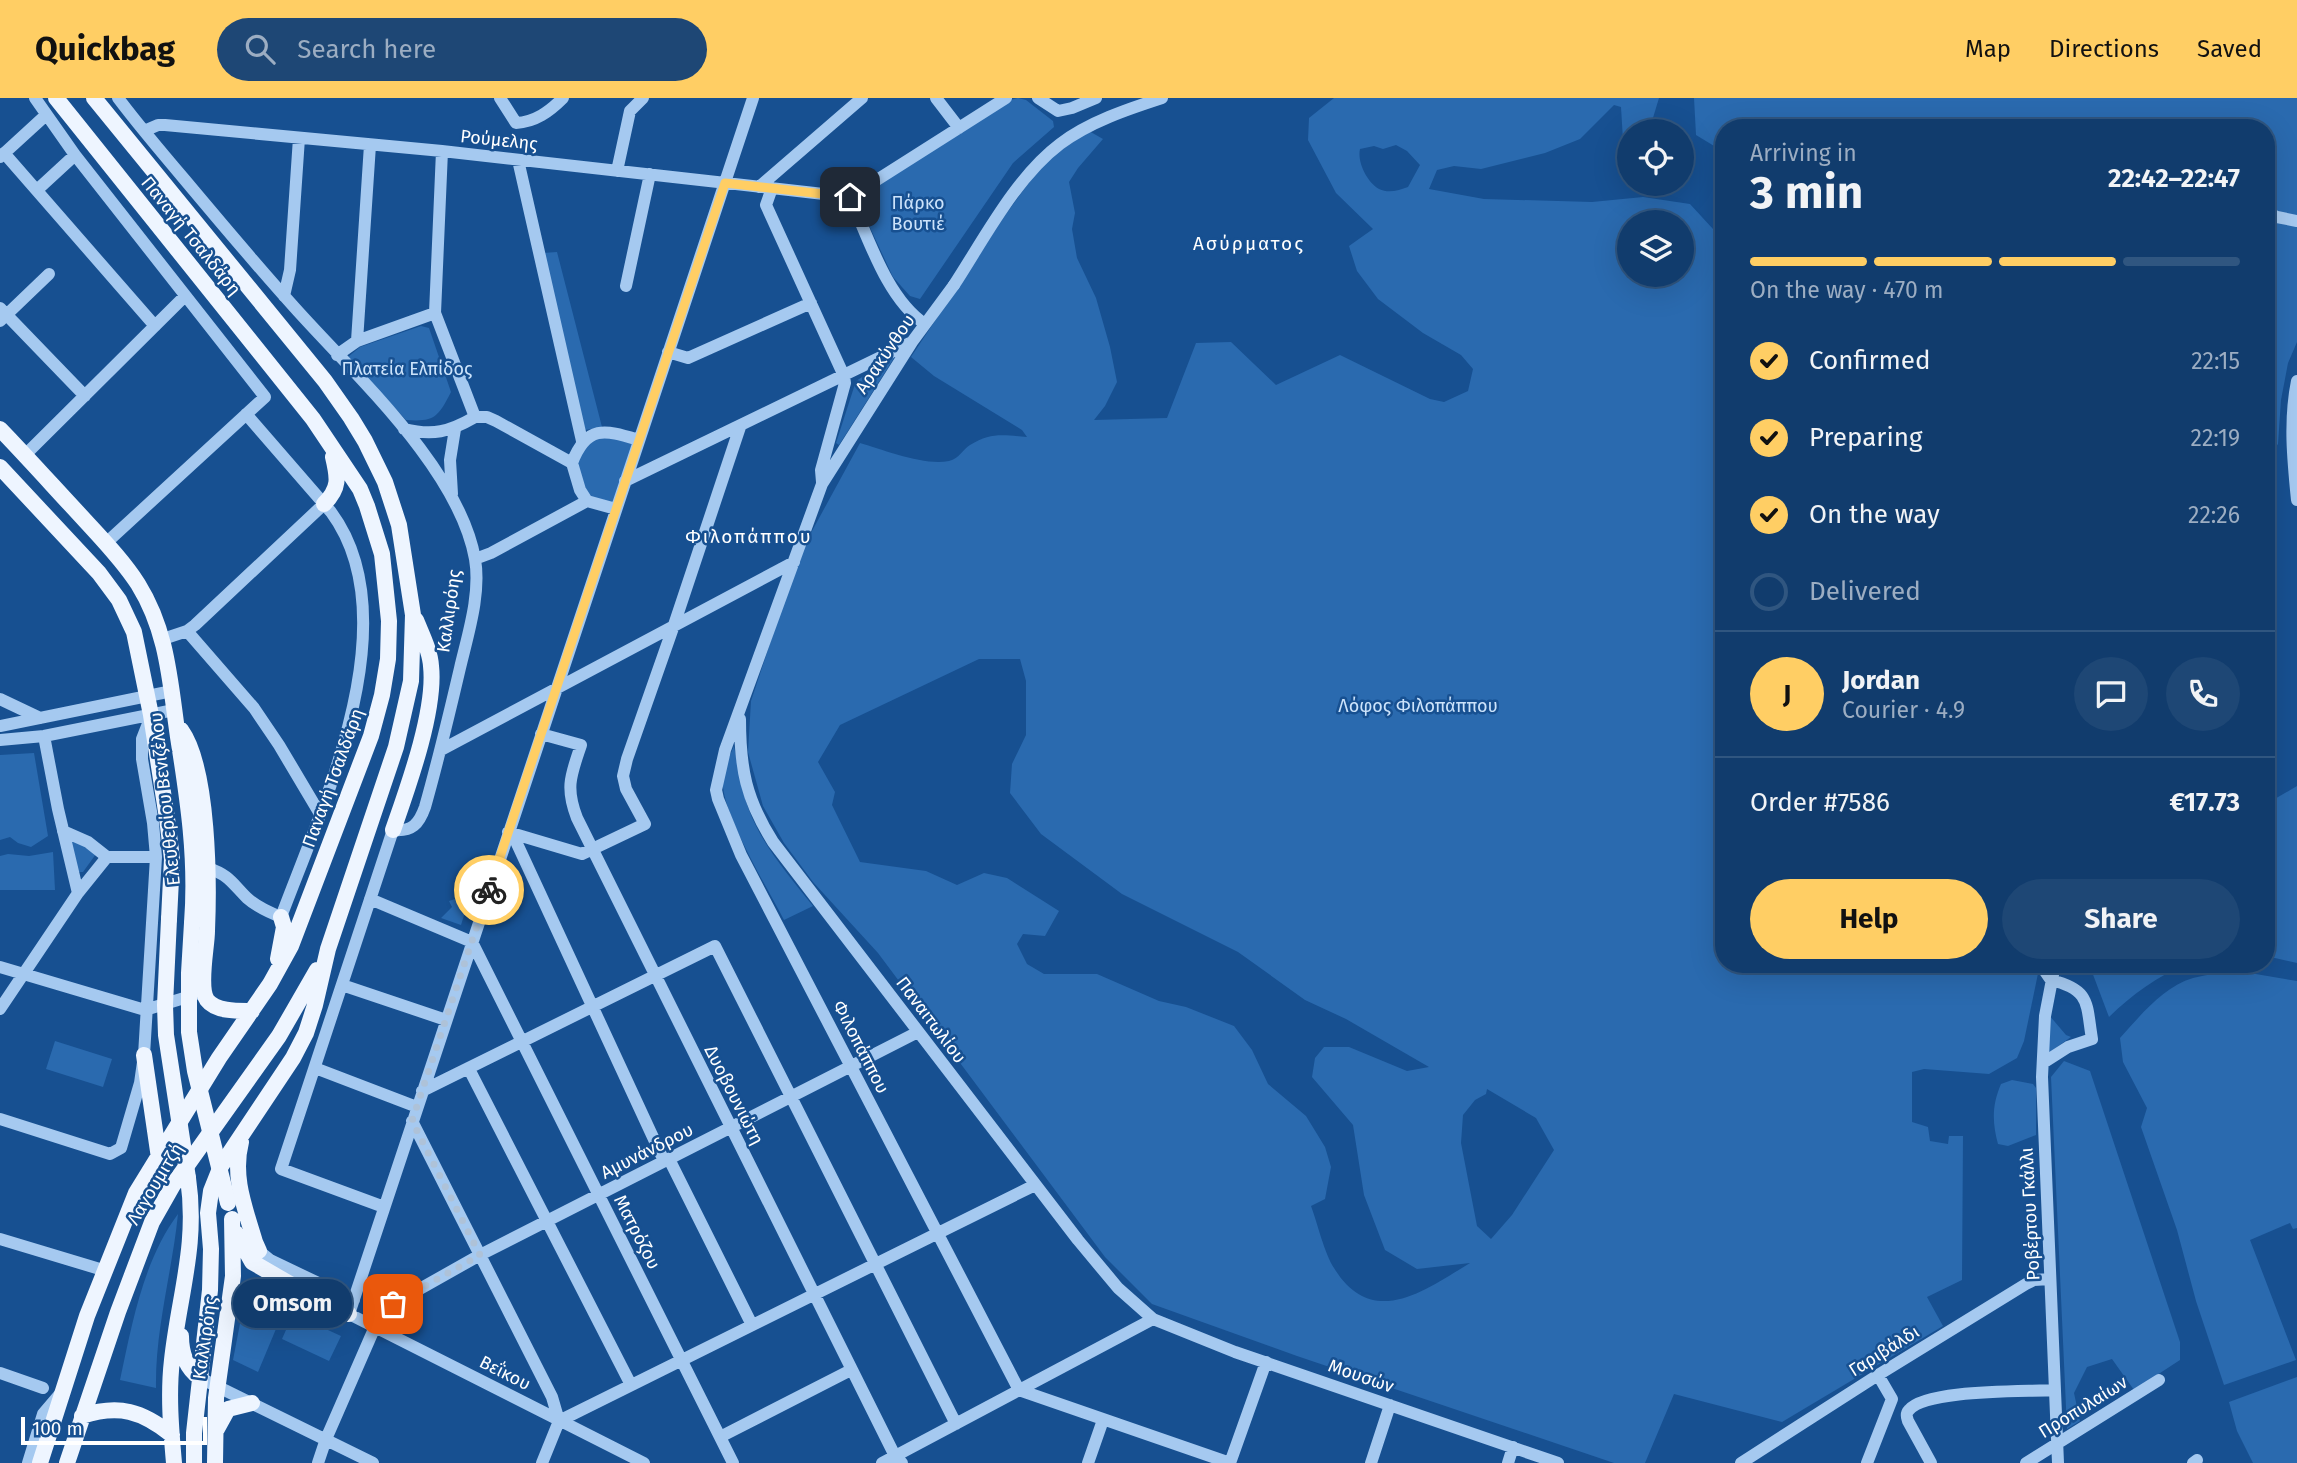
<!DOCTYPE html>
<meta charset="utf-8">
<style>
:root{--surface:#113c6d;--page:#1e4775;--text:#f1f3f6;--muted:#9cadc2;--line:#305680;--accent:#ffce64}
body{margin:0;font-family:"Fira Sans",sans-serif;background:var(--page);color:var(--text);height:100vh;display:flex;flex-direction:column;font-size:26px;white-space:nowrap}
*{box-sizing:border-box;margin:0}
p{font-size:23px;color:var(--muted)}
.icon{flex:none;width:38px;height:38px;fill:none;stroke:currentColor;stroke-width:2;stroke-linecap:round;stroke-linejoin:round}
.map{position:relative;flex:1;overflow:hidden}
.drawer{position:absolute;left:1715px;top:21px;width:560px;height:854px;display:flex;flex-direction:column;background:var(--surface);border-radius:28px;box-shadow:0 7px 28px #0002,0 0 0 2px var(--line)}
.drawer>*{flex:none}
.controls{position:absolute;left:1617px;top:21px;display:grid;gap:14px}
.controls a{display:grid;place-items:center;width:77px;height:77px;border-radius:50%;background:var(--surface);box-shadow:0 7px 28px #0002,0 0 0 2px var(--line);font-size:35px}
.scale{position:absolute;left:21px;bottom:18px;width:186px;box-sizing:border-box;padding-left:7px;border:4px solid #fff;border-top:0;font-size:19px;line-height:24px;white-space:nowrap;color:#fff;-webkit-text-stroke:5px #175091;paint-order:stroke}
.pin{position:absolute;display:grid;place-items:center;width:60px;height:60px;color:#fff;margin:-30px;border-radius:14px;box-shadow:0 4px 10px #0006}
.courier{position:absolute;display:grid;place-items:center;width:70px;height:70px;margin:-35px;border:5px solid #ffce64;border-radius:50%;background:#fff;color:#222;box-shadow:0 2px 9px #0007}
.bubble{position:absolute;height:49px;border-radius:24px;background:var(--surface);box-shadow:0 7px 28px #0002,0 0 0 2px var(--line);font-size:23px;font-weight:700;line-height:49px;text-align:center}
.summary em{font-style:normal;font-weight:700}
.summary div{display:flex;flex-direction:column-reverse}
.summary{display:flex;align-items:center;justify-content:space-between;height:119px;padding:0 35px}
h1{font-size:46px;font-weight:700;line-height:52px}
.bar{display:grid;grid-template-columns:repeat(4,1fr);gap:10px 7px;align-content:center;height:84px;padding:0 35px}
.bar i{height:9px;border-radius:5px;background:var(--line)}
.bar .current{background:var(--accent)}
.bar p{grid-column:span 4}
.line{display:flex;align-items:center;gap:18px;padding:0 35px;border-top:2px solid var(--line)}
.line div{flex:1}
.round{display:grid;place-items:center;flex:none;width:74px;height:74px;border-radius:37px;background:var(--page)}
ol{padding:0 35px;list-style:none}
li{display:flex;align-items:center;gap:21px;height:77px}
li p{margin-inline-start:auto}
li .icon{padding:7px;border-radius:50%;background:var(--accent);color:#111;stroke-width:4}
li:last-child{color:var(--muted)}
li i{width:38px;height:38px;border:4px solid var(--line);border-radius:50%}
.button{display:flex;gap:14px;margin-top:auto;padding:14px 35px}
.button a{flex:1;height:80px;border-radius:42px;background:var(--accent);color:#111;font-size:28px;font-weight:700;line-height:80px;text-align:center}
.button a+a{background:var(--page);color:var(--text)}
header{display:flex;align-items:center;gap:42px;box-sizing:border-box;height:98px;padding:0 35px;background:var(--accent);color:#111}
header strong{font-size:33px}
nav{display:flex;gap:38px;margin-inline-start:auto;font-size:24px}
.search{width:490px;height:63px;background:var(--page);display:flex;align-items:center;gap:18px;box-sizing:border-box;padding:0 24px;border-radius:38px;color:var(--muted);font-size:26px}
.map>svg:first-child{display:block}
.green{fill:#2a6aaf;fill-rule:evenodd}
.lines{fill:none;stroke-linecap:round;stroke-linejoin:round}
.minor{stroke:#a5c9f0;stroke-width:12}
.major{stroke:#eef5ff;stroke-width:16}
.minor-bridge{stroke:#a5c9f0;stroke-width:12}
.major-bridge{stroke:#eef5ff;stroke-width:16}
.done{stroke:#aec2d8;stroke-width:7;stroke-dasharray:0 12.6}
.route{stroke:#ffce64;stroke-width:9}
.labels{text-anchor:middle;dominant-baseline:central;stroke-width:5;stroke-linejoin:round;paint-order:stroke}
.street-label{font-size:18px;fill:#fff;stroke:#175091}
.park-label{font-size:18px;fill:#cce3fb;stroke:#175091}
.neighbourhood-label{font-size:19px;letter-spacing:2px;fill:#fff;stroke:#175091}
</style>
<header>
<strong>Quickbag</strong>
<div class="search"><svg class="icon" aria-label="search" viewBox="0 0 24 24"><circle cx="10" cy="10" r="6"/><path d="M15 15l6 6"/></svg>Search here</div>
<nav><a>Map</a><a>Directions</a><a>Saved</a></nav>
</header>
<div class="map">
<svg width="2297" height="1365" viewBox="0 0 2297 1365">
<rect width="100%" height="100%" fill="#175091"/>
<!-- green -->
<path class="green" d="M1018 0 1026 2 1053 23 1054 29 1013 65 920 201 910 198 893 179 859 106 862 95 1010 2Z
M1334 0H1659L1649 33H1629V43L1623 42 1621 9 1614 7 1580 41 1545 55 1481 71 1454 68 1437 72 1429 91 1484 101 1592 104 1643 99 1690 106 1724 143V866H2040L2024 943 2017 960 1989 976 1924 971 1912 974V1024L1928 1029 1930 1043 1948 1046 1949 1038H1963L1962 1182 1927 1199 1943 1228 1782 1324 1674 1296 1645 1365H1614L1297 1258 1152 1206 1105 1159 878 855 813 784 784 745 763 708 748 654 751 603 800 455 860 345C884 352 924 368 949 363 960 360 962 352 970 347 991 334 1003 337 1027 339L1022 332 934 278 911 259 1006 116 1044 64 1089 33 1103 41 1078 70 1069 84 1075 115 1072 131 1077 160 1096 200 1110 249 1117 284 1105 308 1094 322 1167 320 1196 245 1231 244 1276 287 1340 257 1430 301 1444 304 1468 293 1473 271 1461 257 1423 235 1378 201 1357 173 1349 148 1373 131 1336 95 1308 42 1309 20ZM1396 47 1407 53 1420 67 1408 89C1399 92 1389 96 1379 91 1367 84 1357 64 1360 51L1374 48 1383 51ZM1629 124H1682V177H1629ZM979 561H1020L1026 583V637L1012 666 1010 695 1041 736 1122 796 1238 854 1305 902 1346 921 1429 969 1407 973 1349 949H1324L1315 960 1312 979 1353 1027 1364 1097 1385 1152 1417 1171 1470 1165C1424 1193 1372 1232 1334 1170 1325 1157 1317 1124 1311 1108L1325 1101 1331 1069 1325 1049 1306 1018 1268 986 1252 952 1234 928 1186 909 1159 903 1097 876H1044L1027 866 1017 846 1023 836 1045 838 1059 813 1007 780 984 775 957 787 926 773 860 764 832 707 835 694 818 664 840 627ZM1487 991 1536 1020 1554 1052 1512 1117 1491 1141 1477 1128 1461 1045 1463 1017 1475 1002 1486 996Z
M1694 0H2297V244L2288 265 2281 302 2278 346 2274 351H2266V30H1724V54L1696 37Z
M557 154 602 329 585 332 543 155Z
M421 228 429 230 451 294C438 319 435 324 406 322L348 259 360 249Z
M896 257 839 347 836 345 856 283Z
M588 339 639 342 616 411 587 403 580 392 577 353Z
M2266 359 2274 368 2277 393 2266 478Z
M2266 480C2272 497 2282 523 2266 538Z
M734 648C738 669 741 691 749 712 762 747 790 779 813 808L784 822C767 789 727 724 723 689 722 675 728 661 734 648Z
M34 655 48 738 31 749 18 745 10 739 0 742V657Z
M2297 688V865L2266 858V706Z
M72 741 96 756 83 774H78L70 744Z
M53 754 55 792H0V758L8 756 29 758Z
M458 800 468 805 461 827 441 820 452 809 449 803Z
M2089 866H2188C2157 878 2133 896 2109 919Z
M2238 873 2297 883V1130L2293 1131 2290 1125 2250 1142 2296 1262 2224 1287 2196 1203 2177 1132 2141 1029 2147 1010 2123 964 2120 940C2141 917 2163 889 2193 880 2208 876 2224 875 2238 873Z
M2049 917 2066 937 2071 939 2047 956Z
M55 943 112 961 103 989 46 971Z
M2064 963 2090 973 2180 1244V1262L2134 1292 2112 1261 2087 1269 2074 1295 2080 1323 2067 1331 2051 979Z
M2012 982 2033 986 2036 990V1037L2008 1048 1998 1046C1992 1024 1992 1007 2001 986Z
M178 1116C172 1175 155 1231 156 1290L120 1282C132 1226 143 1163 178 1116Z
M247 1189 286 1207 258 1274 233 1262Z
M293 1216 341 1238 329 1263 282 1241Z
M2297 1279V1365H2253L2237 1333 2229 1304Z"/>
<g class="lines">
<!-- minor -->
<path class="minor" d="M35 0 75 57 265 299 106 445
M118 0C139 28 162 55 185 82 221 125 257 168 295 210 355 277 459 371 475 461 481 496 468 536 460 570 449 617 438 663 425 709 419 726 412 734 393 732L281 1071 384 1109
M500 0 516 25C535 24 549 14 563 0
M936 0 959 30
M1038 0 1058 13 1072 10 1096 0
M144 33 158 27H165L442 53 850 99
M442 53 435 215 475 319
M4 55 155 228
M0 59 46 17
M518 62 582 343
M617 73 630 13 643 0
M759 89 862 0
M772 90 766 107 844 278 845 285 821 372 822 384
M37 92 75 57
M850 99 1006 0
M850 99C868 139 887 201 925 226
M2266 114 2277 119 2297 123
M954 187 912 244 822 386 725 652 716 692 718 701 741 757 1019 1292 1230 1365
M626 188 650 76
M284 198 290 172 299 40
M0 210 85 298
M0 223 49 176
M357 243 370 47
M668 254 688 260 811 205
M337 257 357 243 435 215
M2297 283C2289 323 2293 362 2297 402
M475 319H487L496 323 572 365
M404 331C433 338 449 334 475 319
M25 357 185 198
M625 383 912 244
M452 396 450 362 455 331
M587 403 580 392 572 365C587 326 605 332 639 342
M475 461 491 455 587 403 616 411
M187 533 254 610 279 647 320 716
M163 541 187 533 195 527 324 406
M0 601 40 620
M740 621C740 671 746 701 773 744L1078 1142 1118 1190 1153 1221 1235 1254 1558 1365
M0 628 172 593
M541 636 581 647C571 677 565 689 577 720L895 1358 902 1365
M44 638 58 711 78 795
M0 642 44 638 174 612
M441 652 794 464
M63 733 88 744 107 759
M508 734 582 756 645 726 626 691 623 678 627 661 674 527 740 329
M513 737 664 1063
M208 770C229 777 232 785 247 800 257 809 268 814 281 819 322 709 411 522 331 414L246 316
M370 801 472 844 733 1365
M2040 866 2051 882C2091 892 2086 905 2092 941L2068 949 2043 965
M2055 866 2045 918 2042 979 2058 1365
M0 869 145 912 194 897
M342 887 446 922
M0 911 78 795 107 759H156
M315 970 417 1009
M469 971 631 1287
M422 993 715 848 956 1326
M0 1021 110 1056 121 1050 140 985 144 957 156 759 153 725 142 661V641L151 618
M412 1023 552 1299 559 1323
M669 1061 752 1227
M0 1141 103 1172
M259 1153 270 1162 354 1202
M0 1275 43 1290
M200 1280 373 1365
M559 1323 1035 1087
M720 1339 851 1272
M28 1365 43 1316 60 1296
M318 1365 326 1341 381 1215 386 1210 480 1157 918 934
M542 1365 559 1323
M644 1365 349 1216 753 0
M882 1365 1153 1221
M1088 1365 1103 1322
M1230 1365 1266 1264
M1371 1365 1390 1307
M1508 1365 1513 1349
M1741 1365 1878 1277 2026 1186 2034 1182 2050 1181
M1867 1365 1892 1301 1878 1277
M1931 1365 1908 1323C1907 1319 1905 1316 1909 1312 1926 1291 2025 1294 2054 1292
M2026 1365 2159 1282
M2193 1365 2197 1362"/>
<!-- major -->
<path class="major" d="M94 0 325 283 351 320 365 343 385 384 399 427 413 517 411 583 396 649 328 851 315 907 306 935 293 960 221 1068 211 1093 208 1115 211 1151 210 1192 194 1335V1365
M0 331C27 359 53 388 80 417 100 439 122 461 138 486 168 534 170 585 178 639 188 702 197 761 192 825
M0 369 99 475 119 502 134 534 151 617 167 720 172 761 169 821
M324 406C340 390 338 380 333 359
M181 632C209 671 209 785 207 833 207 849 198 889 207 902 216 914 239 913 252 913
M393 732C408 689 436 612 431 568 430 552 422 537 416 522
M278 861 284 829 281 819
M144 957 159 1060
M241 1044C232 1079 245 1110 255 1144L259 1153
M236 1135 252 1164 297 1190 349 1216
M181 1238C181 1256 186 1270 200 1280
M82 1318C119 1306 142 1313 172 1337
M217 1331 228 1311 252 1305
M40 1365 87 1218 136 1095 219 960 270 886 291 848 371 638 382 597 388 561 389 523 382 456 367 408 360 391 313 321 56 0
M67 1365 118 1214 152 1124 173 1087 279 938 317 872
M174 1365C171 1331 168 1296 172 1262 179 1197 198 1147 188 1080
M215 1365 216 1300 233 1178 232 1121"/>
<!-- minor-bridge -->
<path class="minor-bridge" d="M954 187C984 141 1016 79 1060 46 1089 24 1128 11 1162 0"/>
<!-- major-bridge -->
<path class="major-bridge" d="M169 821 165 907 166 937 188 1080
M192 825 189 875V934L195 973 228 1105"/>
</g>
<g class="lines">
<!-- done -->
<path class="done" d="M393 1206 480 1157 412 1023 489 792"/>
<!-- route -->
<path class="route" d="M489 792 725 85 850 99"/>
</g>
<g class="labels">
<!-- street labels -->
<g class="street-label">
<text transform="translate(499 42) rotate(6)">Ρούμελης</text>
<text transform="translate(191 138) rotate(51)">Παναγή Τσαλδάρη</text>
<text transform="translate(885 256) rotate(-56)">Αρακύνθου</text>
<text transform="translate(449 513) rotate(-82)">Καλλιρόης</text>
<text transform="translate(333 680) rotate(-70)">Παναγή Τσαλδάρη</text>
<text transform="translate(165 701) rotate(-96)">Ελευθερίου Βενιζέλου</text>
<text transform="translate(931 922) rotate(53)">Παναιτωλίου</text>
<text transform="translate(861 949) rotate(63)">Φιλοπάππου</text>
<text transform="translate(734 997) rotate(63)">Δυοβουνιώτη</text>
<text transform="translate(647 1053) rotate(-27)">Αμυνάνδρου</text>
<text transform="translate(155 1086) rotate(-59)">Λαγουμιτζή</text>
<text transform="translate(2030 1116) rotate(-93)">Ροβέρτου Γκάλλι</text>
<text transform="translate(637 1134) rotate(63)">Ματρόζου</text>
<text transform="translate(205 1240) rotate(-82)">Καλλιρόης</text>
<text transform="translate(1884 1253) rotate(-32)">Γαριβάλδι</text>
<text transform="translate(505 1275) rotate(27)">Βεΐκου</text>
<text transform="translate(1361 1278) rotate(19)">Μουσών</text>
<text transform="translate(2083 1309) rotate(-32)">Προπυλαίων</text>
</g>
<!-- park labels -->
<g class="park-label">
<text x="918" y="105">Πάρκο<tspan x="918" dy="21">Βουτιέ</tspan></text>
<text x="407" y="271">Πλατεία Ελπίδος</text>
<text x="1418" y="608">Λόφος Φιλοπάππου</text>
</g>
<!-- neighbourhood labels -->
<g class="neighbourhood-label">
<text x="1249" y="145">Ασύρματος</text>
<text x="749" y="438">Φιλοπάππου</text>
</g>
</g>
</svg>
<div class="controls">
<a><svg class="icon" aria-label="locate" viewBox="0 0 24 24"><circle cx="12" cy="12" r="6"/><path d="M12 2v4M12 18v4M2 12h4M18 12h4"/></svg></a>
<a><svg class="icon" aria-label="layers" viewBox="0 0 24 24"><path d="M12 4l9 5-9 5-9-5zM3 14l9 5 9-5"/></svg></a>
</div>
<div class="scale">100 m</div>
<div class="pin" style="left:393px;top:1206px;background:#ea580c"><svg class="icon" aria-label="bag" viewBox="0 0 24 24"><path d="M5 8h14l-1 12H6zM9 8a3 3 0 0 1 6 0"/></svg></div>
<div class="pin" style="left:850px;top:99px;background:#1f2937"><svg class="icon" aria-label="home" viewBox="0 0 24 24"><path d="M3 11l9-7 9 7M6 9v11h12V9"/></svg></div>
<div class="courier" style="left:489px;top:792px"><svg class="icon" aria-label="bike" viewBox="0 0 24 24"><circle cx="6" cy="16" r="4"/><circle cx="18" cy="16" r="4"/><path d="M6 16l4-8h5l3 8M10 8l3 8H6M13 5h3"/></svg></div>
<div class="bubble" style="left:233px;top:1181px;width:119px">Omsom</div>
<section class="drawer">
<div class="summary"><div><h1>3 min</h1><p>Arriving in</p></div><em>22:42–22:47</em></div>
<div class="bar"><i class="current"></i><i class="current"></i><i class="current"></i><i></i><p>On the way · 470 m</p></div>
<ol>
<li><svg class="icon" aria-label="check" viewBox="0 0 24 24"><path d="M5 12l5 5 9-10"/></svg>Confirmed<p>22:15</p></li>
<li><svg class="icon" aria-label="check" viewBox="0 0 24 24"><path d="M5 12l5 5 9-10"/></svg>Preparing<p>22:19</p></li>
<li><svg class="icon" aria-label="check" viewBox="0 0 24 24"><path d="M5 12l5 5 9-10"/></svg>On the way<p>22:26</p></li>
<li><i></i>Delivered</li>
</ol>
<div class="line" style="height:126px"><b class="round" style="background:var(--accent);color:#111">J</b><div><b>Jordan</b><p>Courier · 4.9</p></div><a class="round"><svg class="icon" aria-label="chat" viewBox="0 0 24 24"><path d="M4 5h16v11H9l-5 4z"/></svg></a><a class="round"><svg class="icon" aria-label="phone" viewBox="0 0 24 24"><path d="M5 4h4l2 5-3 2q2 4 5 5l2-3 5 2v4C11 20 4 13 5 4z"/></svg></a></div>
<div class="line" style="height:91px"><div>Order #7586</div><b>€17.73</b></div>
<div class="button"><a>Help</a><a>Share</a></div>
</section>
</div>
